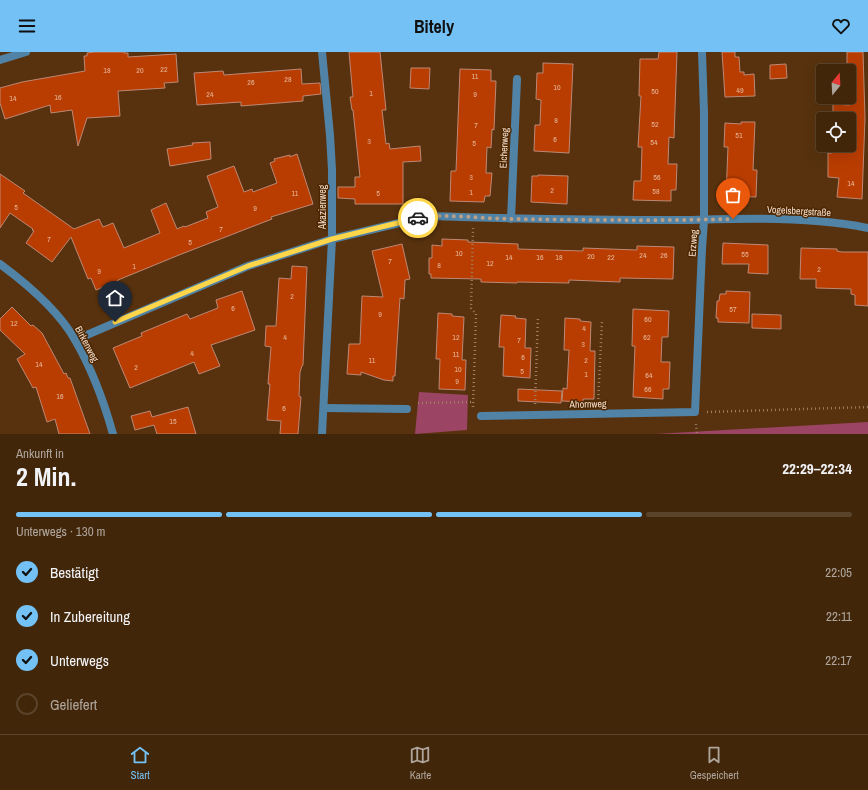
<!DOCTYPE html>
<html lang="de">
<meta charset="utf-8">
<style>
:root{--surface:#42260a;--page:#492e13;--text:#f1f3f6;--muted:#aea59c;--line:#5a432b;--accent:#73c1f5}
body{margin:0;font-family:"Archivo Narrow",sans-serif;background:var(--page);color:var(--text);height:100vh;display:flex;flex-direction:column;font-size:15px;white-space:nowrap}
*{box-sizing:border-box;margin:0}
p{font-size:13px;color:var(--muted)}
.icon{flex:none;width:22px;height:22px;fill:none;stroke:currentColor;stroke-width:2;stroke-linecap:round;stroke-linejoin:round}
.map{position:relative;height:382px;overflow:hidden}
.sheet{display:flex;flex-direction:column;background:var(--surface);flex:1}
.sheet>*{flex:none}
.needle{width:26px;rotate:18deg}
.controls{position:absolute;left:816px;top:12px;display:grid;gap:8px}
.controls a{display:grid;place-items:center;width:40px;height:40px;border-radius:4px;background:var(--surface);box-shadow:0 4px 16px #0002,0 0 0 1px var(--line);font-size:20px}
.pin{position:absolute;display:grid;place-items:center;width:34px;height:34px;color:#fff;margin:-41px -17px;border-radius:50% 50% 50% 0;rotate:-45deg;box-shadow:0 0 4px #0007}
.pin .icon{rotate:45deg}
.courier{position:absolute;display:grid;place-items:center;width:40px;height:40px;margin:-20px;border:3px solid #ffd54a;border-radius:50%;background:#fff;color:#222;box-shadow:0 1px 5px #0007}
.summary em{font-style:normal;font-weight:700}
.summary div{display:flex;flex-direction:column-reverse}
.summary{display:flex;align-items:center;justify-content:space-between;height:68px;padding:0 16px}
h1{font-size:26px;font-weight:700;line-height:30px}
.bar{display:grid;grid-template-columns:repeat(4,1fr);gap:6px 4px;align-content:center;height:48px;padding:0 16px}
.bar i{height:5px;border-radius:3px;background:var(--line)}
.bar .current{background:var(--accent)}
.bar p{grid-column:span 4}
ol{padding:0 16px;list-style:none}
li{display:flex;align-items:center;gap:12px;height:44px}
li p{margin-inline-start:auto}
li .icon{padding:4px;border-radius:50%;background:var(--accent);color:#111;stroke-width:4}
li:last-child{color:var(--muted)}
li i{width:22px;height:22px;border:2px solid var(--line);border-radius:50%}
header{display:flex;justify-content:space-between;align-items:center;height:52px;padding:0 16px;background:var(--accent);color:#111;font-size:18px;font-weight:700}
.dock{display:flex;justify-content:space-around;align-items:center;height:56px;border-top:1px solid var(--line);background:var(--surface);font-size:11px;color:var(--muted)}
.dock a{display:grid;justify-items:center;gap:2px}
.dock .current{color:var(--accent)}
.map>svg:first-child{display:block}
.green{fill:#9b4463}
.building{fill:#b93d00;stroke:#be8875}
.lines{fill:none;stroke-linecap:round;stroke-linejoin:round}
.path{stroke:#9e7e61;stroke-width:2.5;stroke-dasharray:1 3;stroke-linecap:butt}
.service{stroke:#5083a5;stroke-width:8}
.minor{stroke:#5083a5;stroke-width:8}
.done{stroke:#bda088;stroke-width:4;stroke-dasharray:0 7.2}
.route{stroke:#ffd54a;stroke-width:5}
.labels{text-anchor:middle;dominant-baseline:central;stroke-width:3;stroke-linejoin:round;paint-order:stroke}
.number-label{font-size:8px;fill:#e5b497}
.street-label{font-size:10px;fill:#f4dcc9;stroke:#4c2702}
</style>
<header><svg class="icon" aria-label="menu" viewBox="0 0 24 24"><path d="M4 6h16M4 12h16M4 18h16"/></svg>Bitely<svg class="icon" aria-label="heart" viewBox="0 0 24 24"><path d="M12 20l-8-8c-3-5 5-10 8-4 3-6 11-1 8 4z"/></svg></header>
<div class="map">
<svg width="868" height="382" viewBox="0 0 868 382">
<rect width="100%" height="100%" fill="#58320e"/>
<!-- green -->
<path class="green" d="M419 340 468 343 467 378 415 382Z
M868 370V382H655Z"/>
<!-- building -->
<path class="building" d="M94 0H124V1H128V5L176 2 178 30 164 31 165 36 118 39 120 64 87 66 78 94 72 58 51 61 50 53 5 67 0 51V36L22 30 85 19 84 4H87V1Z
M349 0H380L386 58H382L386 92 389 91 390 97 420 94 421 109 403 110V152H355V147L338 146V135H355V125H360L353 58H352L350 45H353Z
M659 0H677L674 86 669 85 668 112H677L676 138H671V149L633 148 634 129H641L642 95H638L641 44H639L640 7H658Z
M722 0H735V5H739L740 20H744V23L754 22 755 44 725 45Z
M847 0H863L865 66 862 147 837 145 839 126 828 125V101H832V93H849V67H833V52L849 53V19H847Z
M543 11 573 12 569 101 534 99 535 73H540L541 48 536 47 537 21H543Z
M786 12 787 26 770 27V13Z
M411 16H430L429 37 410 36Z
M301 17 302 32 320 31 321 42 303 44V49L241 54V50L197 53 194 21 223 19 224 23Z
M460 17 491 18V29H496L494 78 492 77 491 96 487 95 486 121H492L490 144H485L484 150 450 149 451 119H456Z
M741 70H755L753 118H757L756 145 726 144 728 95H724L725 71 741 72Z
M210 90 211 107 170 114 167 97 193 93 192 91Z
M297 102 313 152 271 165 272 167 179 203 118 228V229L96 238 91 226 88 227 71 185 52 210 26 191 34 179 32 178 33 177 10 161 0 176V122L25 139 23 141 74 177 99 167 103 175 113 171 124 196 160 181 151 158 166 151 177 177 184 174 185 175 208 166 206 160 218 155 207 124 234 114 244 140 252 137 253 140 277 131 270 111 275 109 274 107 290 103V105Z
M538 123 568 124 567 152 531 150 532 124H538Z
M442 187 468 188V190L518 192V197L583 199V196L637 198V194L674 195 673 227 620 226V230L569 228V231L517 230V231L481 230V227L431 226V222H429V206H432V193L442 194Z
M723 191 768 193V222L748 221 749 212H722Z
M402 192 410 227 405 228 404 247 400 246 395 324H393V329L384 328 361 320V323L347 322 349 292H360L362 244 383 245 372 199Z
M801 196 837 197V199L842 200H868V254L855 253V243L851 242V237L816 236V227H800Z
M292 214 307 215 303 313 302 314 300 320 299 344 301 345 298 382H280L281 369 267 368 270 332H268L271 295 265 294 266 274H276L279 226 291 227Z
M242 239 255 278 211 293 220 314 199 322 194 310 130 336 113 296 142 284 141 281 187 262 190 267 218 256 216 248Z
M726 239 750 240 749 271 718 270V266H716L717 249H719L720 242H726Z
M12 255 31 274 33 273 42 281 64 322 66 321 68 326H70L90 382H59L55 367 47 370 36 335 33 336 17 307 25 302 0 278V267Z
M633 257 669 259 668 285H662L661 310H670L669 337H663V347L633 345 635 294H632Z
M438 261 452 262V264L464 265 462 308H466L465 338 439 337 440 307H436Z
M752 262 781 263V277L752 276Z
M501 263 516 264 515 266 526 267 525 296H531L530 326 503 324 504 295H499Z
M565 266 580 267V269L591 270 590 299H595L594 347H583V350L562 349 563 336 567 337 569 298H564Z
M518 337 562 339 561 351 518 349Z
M188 355 196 382H157L154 373 135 378 131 364 150 359 152 365Z"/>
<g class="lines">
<!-- path -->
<path class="path" d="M418 351 473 350
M598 351 602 269
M535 352 538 264
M473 355 476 262 471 256 473 176
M707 360 868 355
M696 372 697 382"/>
<!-- service -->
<path class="service" d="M324 356 407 357"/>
<!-- minor -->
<path class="minor" d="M0 8 26 0
M511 167 517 27
M0 212C27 232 59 259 75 288 92 317 104 350 113 382
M75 288 248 214 332 187 420 166 431 164C514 167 597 168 680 168 698 168 715 167 732 167 778 166 823 167 868 176
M481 364 695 360 702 197 704 168V60L702 0
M322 382 332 187V118L330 83 322 0"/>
</g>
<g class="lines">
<!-- done -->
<path class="done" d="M418 166C448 161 482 167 513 167 586 168 659 169 733 167"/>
<!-- route -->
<path class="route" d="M115 270 248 214 332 187 418 166"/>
</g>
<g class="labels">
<!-- number labels -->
<g class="number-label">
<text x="164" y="17">22</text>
<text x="107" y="18">18</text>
<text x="140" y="18">20</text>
<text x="475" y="24">11</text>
<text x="288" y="27">28</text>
<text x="251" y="30">26</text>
<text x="557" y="35">10</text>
<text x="740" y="38">49</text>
<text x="655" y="39">50</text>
<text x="371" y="41">1</text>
<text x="210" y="42">24</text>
<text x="475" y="42">9</text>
<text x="58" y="45">16</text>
<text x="13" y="46">14</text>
<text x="556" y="68">8</text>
<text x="655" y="72">52</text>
<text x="476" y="73">7</text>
<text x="739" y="83">51</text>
<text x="555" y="87">6</text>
<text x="369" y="89">3</text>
<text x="654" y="90">54</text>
<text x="474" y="91">5</text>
<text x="471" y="125">3</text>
<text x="657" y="125">56</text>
<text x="851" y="131">14</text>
<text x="552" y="138">2</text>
<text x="656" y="139">58</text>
<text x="471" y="140">1</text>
<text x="295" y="141">11</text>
<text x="378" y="141">5</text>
<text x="16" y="155">5</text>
<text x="255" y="156">9</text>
<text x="221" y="177">7</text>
<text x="49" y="187">7</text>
<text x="190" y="190">5</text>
<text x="459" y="201">10</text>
<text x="745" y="202">55</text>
<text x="643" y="203">24</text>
<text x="664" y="203">26</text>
<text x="591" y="204">20</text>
<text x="509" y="205">14</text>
<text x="540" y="205">16</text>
<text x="559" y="205">18</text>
<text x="611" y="205">22</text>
<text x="390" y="209">7</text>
<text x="490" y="211">12</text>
<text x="439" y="213">8</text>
<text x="134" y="214">1</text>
<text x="819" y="217">2</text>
<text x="99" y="219">9</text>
<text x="292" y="244">2</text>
<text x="233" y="256">6</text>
<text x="733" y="257">57</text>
<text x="380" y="262">9</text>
<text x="648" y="267">60</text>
<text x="14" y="271">12</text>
<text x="584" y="276">4</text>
<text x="285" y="285">4</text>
<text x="456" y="285">12</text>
<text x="647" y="285">62</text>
<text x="519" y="288">7</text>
<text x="583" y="292">3</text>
<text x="192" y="301">4</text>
<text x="456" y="302">11</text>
<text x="523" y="305">6</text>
<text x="372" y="308">11</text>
<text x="586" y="308">2</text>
<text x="39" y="312">14</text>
<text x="136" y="315">2</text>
<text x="458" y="317">10</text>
<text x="522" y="319">5</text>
<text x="586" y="322">1</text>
<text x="649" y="323">64</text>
<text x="457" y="329">9</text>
<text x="648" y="337">66</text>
<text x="60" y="344">16</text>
<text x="284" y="356">6</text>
<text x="173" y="369">15</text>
</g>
<!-- street labels -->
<g class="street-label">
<text transform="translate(504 96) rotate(-87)">Eichenweg</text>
<text transform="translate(322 155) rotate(-90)">Akazienweg</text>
<text transform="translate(799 159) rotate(3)">Vogelsbergstraße</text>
<text transform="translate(693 191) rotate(-86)">Erzweg</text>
<text transform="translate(87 292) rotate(62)">Birkenweg</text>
<text transform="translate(588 352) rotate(-1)">Ahornweg</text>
</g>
</g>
</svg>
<div class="controls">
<a><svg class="needle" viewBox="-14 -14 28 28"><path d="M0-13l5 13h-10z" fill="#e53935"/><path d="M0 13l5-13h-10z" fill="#aea59c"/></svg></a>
<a><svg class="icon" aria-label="locate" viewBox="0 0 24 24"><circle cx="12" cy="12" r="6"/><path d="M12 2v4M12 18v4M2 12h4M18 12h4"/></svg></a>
</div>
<div class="pin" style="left:733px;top:167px;background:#ea580c"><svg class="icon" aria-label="bag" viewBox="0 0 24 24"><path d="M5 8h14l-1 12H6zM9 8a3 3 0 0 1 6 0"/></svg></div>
<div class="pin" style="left:115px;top:270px;background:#1f2937"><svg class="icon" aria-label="home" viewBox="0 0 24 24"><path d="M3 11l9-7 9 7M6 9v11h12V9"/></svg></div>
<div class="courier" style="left:418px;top:166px"><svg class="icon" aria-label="car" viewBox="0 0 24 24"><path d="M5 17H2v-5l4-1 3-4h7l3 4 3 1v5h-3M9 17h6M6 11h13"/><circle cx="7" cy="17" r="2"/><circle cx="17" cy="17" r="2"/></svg></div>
</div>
<section class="sheet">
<div class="summary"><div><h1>2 Min.</h1><p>Ankunft in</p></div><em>22:29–22:34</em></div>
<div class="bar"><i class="current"></i><i class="current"></i><i class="current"></i><i></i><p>Unterwegs · 130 m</p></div>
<ol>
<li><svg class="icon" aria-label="check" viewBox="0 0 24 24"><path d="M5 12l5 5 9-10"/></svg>Bestätigt<p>22:05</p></li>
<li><svg class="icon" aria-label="check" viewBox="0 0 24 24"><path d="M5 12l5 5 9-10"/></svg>In Zubereitung<p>22:11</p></li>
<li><svg class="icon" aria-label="check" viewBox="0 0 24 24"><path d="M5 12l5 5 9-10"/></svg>Unterwegs<p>22:17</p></li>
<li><i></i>Geliefert</li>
</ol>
</section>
<nav class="dock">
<a class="current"><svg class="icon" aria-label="home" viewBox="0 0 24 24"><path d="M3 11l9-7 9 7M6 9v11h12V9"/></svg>Start</a>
<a><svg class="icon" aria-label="map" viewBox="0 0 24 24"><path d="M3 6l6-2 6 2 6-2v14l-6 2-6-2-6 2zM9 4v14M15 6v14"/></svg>Karte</a>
<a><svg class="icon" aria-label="saved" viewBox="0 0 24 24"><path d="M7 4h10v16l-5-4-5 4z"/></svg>Gespeichert</a>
</nav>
